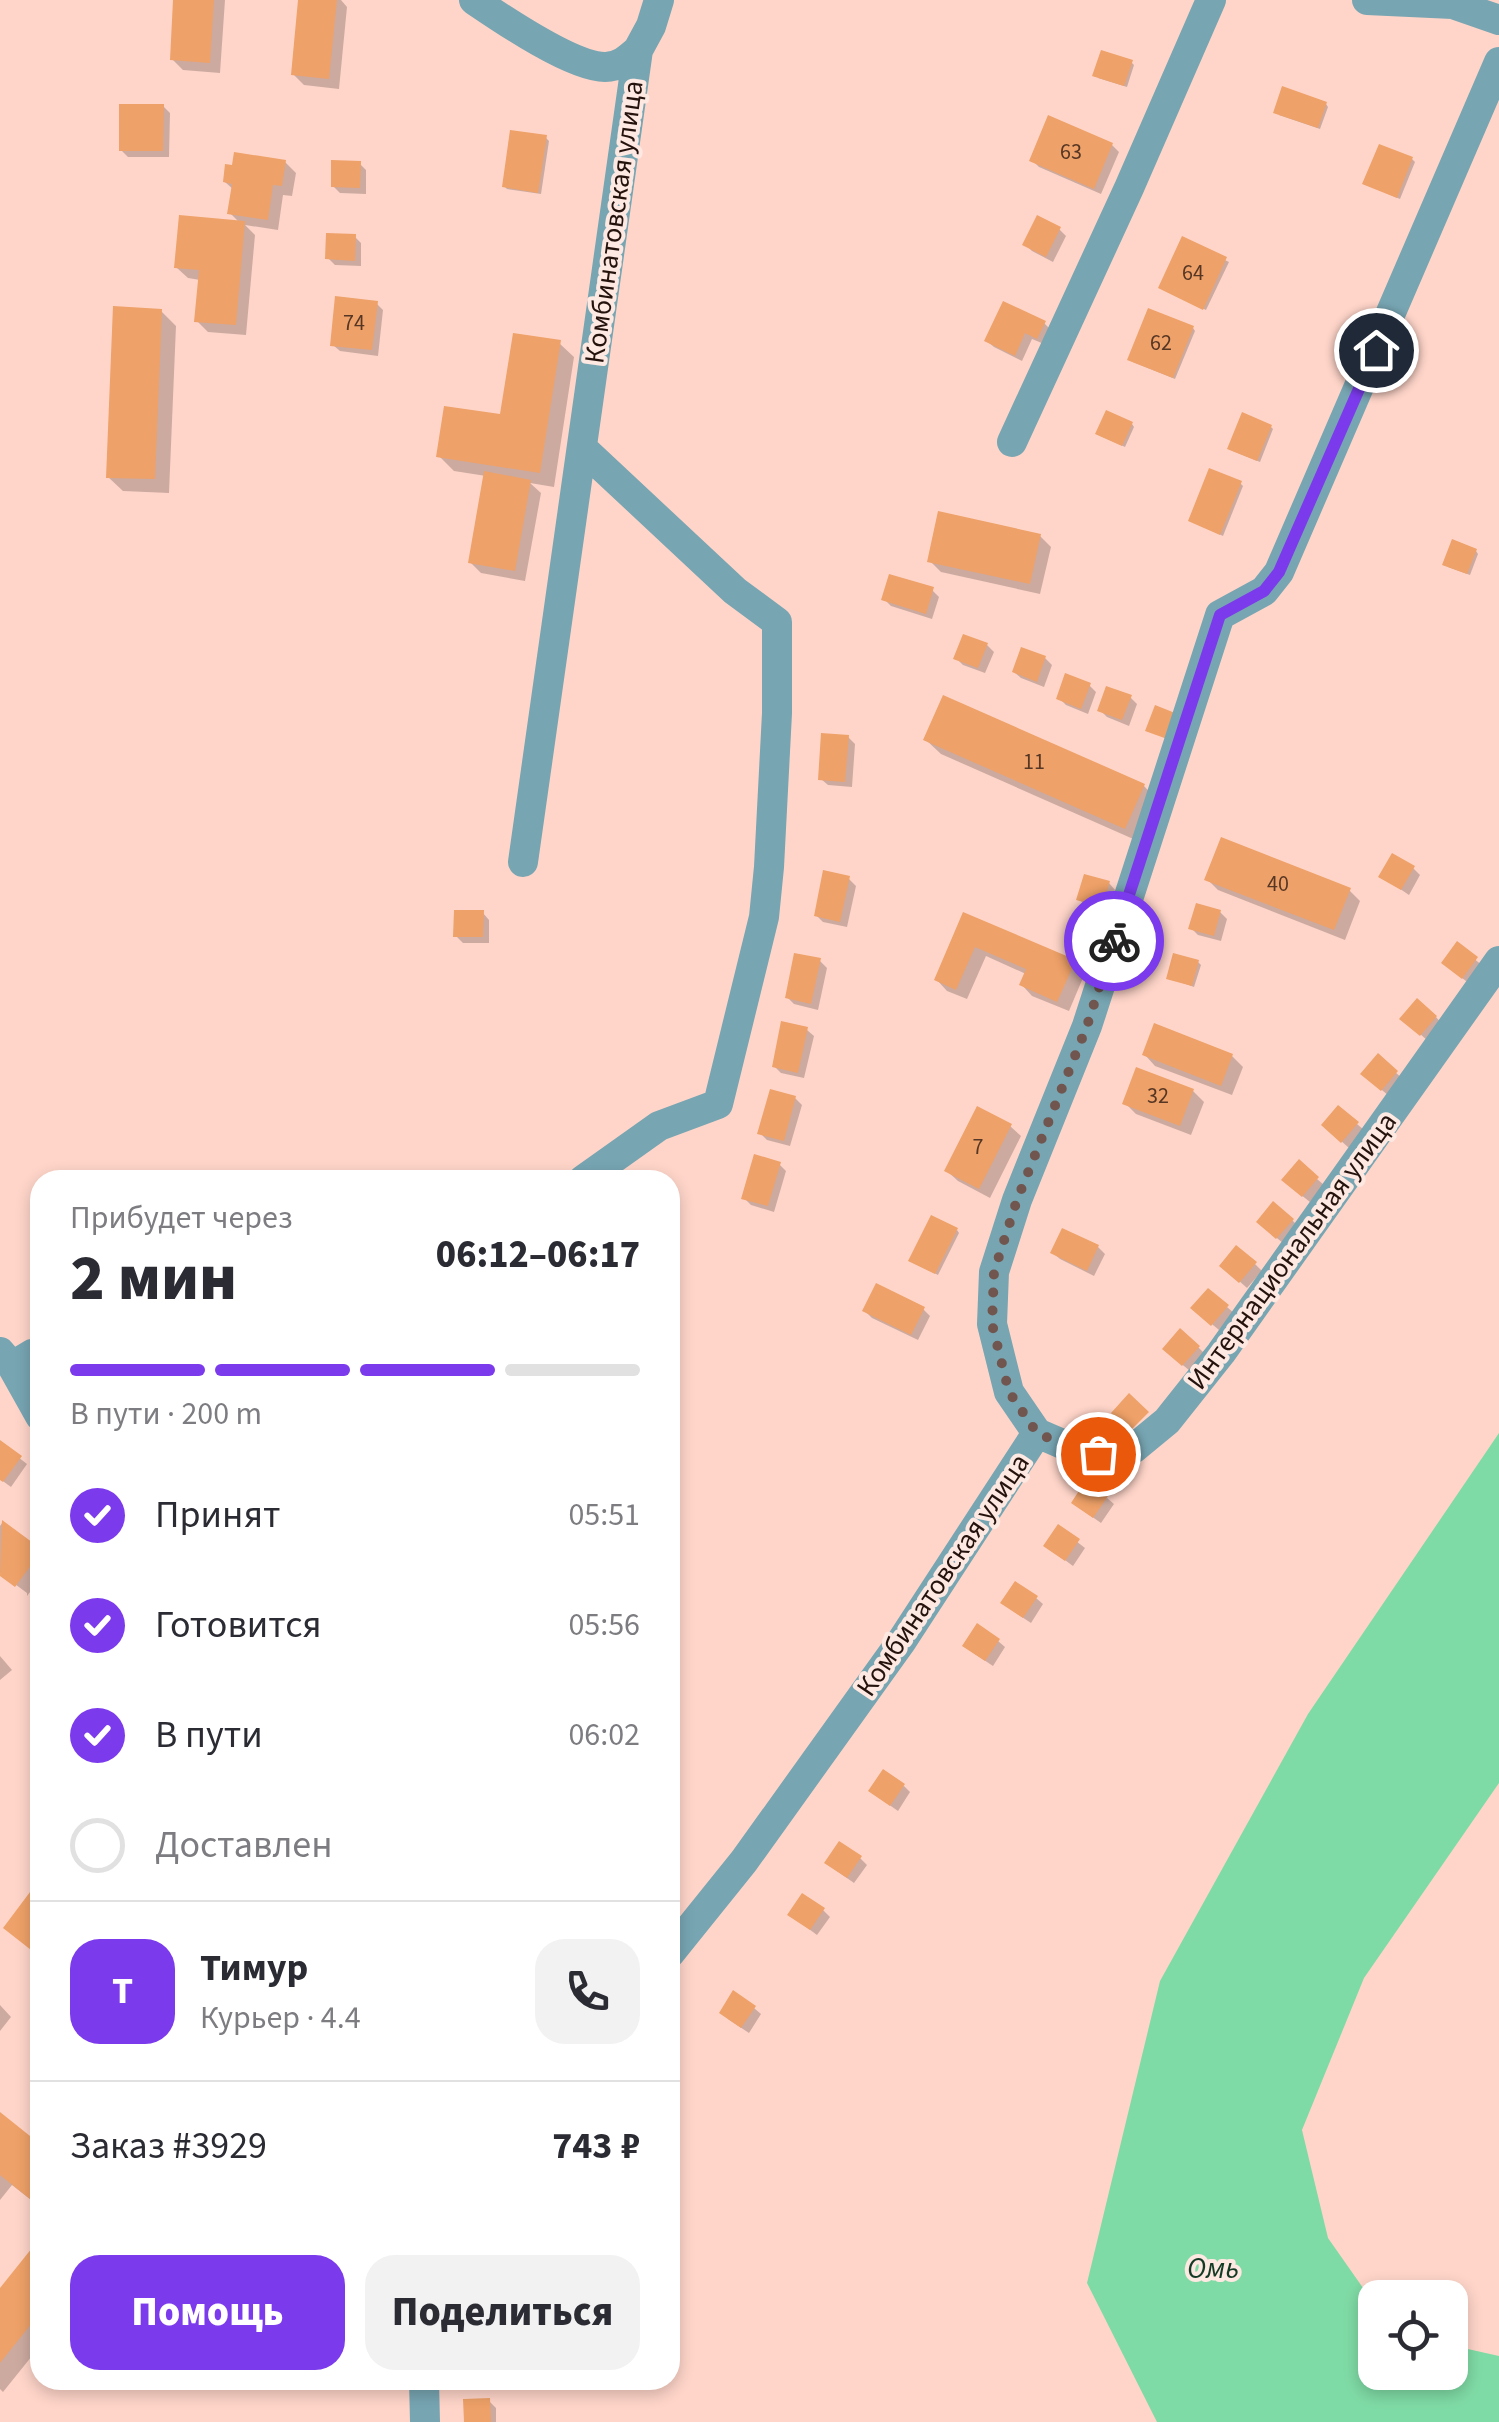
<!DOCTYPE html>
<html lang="ru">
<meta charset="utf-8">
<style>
:root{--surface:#fff;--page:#f2f2f3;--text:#2b2b33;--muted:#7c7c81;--line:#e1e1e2;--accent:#7c3aed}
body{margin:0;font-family:"Source Sans 3",sans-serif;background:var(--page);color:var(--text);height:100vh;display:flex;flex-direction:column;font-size:38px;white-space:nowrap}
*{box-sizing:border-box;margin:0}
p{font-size:32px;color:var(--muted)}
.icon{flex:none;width:55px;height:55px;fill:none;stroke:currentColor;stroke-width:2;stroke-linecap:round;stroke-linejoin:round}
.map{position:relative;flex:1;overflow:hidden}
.side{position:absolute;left:30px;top:1170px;width:650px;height:1220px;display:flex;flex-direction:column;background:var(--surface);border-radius:30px;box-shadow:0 5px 15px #0003}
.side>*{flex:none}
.controls{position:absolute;left:1358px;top:2280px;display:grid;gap:20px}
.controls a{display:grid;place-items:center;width:110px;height:110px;border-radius:20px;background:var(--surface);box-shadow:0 5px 15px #0003;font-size:50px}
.pin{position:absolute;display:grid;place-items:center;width:85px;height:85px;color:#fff;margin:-42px;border:5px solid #fff;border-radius:50%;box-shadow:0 2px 10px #0007}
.courier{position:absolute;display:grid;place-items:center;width:100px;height:100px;margin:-50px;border:8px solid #7c3aed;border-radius:50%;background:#fff;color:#222;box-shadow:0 2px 12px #0007}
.overview em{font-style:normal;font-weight:800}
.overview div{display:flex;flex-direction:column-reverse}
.overview{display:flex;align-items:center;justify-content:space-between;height:170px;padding:0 40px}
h1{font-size:65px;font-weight:800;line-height:75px}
.bar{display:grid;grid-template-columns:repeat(4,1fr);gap:15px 10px;align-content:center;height:120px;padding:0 40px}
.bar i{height:12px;border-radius:8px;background:var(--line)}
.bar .active{background:var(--accent)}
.bar p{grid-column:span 4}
.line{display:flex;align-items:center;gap:25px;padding:0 40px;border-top:2px solid var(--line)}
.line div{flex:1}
.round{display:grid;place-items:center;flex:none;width:105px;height:105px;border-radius:30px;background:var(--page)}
ol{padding:0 40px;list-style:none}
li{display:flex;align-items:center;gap:30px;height:110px}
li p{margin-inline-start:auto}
li .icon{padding:10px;border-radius:50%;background:var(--accent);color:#fff;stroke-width:4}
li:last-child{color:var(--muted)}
li i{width:55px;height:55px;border:5px solid var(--line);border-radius:50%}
.button{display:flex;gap:20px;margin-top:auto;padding:20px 40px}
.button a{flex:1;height:115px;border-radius:30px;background:var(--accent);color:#fff;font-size:40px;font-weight:800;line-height:115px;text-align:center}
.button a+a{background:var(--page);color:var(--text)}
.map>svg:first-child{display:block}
.water{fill:#7fdba5}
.shadow{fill:#0003}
.building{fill:#eea168}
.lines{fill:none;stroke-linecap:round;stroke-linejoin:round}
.minor{stroke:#77a5b2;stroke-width:30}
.done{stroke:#71564f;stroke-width:10;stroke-dasharray:0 18}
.route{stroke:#7c3aed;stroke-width:12}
.labels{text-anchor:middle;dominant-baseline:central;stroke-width:8;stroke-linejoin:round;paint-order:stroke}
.number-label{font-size:22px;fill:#563624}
.street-label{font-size:28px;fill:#24120d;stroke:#fde8e2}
.water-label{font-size:30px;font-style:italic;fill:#133a25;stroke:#fde8e2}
</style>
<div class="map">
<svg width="1499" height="2422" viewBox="0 0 1499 2422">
<rect width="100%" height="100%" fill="#ffd5c9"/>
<!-- water -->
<path class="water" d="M1499 1433V1783L1364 1978 1302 2130 1328 2238 1375 2305V2372H1450V2345L1499 2356V2422H1157L1087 2283 1160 1981 1308 1714Z"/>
<!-- shadow -->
<path class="shadow" d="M176 0H225L220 73 183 70 172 59Z
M301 0H341L347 7 339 89 304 85 293 74Z
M1131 62 1134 65 1127 87 1098 78Z
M1326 104 1328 107 1320 129 1279 115Z
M163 106 170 113 169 157H128L121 150Z
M546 138 549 141 541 194 507 189 504 186Z
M1112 145 1119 152 1101 194 1039 167 1032 160Z
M1412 159 1415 162 1400 199 1365 184Z
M285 162 296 173 292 196 283 195 278 230 245 225 255 235 246 335 208 332 197 321 200 280 188 278 177 268 240 223 230 213 234 190 225 182Z
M360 164 366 170V194L340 193 333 186Z
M1059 229 1066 236 1053 262 1032 251 1025 244Z
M354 236 361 243V266L335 265 328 258Z
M1184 240 1229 262 1206 310 1164 290Z
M376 303 383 310 378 356 340 351 333 345Z
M161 311 176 326 169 493 123 491 108 477Z
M1044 323 1051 330 1044 344 1032 339 1022 361 994 347 987 341Z
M1193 328 1195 331 1175 379 1133 362Z
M559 343 574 357 554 487 530 483 541 493 525 581 481 573 470 562 486 476 454 471 439 456 502 417Z
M1132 424 1134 427 1125 447 1101 436Z
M1271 427 1273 429 1260 462 1233 451Z
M1240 483 1243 486 1223 536 1191 521Z
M1040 536 1051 547 1040 594 941 572 930 561Z
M1476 551 1478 554 1470 575 1448 567Z
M932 590 939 597 932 619 891 606 884 599Z
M987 645 994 652 985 673 963 665 956 658Z
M1045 658 1052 665 1044 687 1021 678 1014 672Z
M1089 685 1096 692 1088 714 1066 705 1059 698Z
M1130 697 1137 704 1129 726 1107 717 1100 710Z
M848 737 855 744 852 787 828 785 821 779Z
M926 740 1144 786 1158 801 1140 842 941 754Z
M1413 868 1420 875 1409 895 1381 876Z
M849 879 856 886 847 927 823 922 816 915Z
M1207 879 1349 890 1360 901 1345 940 1218 890Z
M1109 883 1115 890 1109 912 1086 906 1079 899Z
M1220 912 1227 919 1221 941 1198 935 1191 928Z
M483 913 489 920V943H463L456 936Z
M965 915 1074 962 1085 973 1069 1011 1032 996 1022 985 1026 974 986 956 967 999 947 991 937 980Z
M1457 945 1483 966 1470 984 1450 969Z
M820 961 827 968 818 1010 794 1004 787 997Z
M1198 962 1201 965 1194 987 1169 978Z
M1436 1017 1442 1024 1428 1041 1410 1025Z
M807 1030 814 1036 804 1078 781 1073 774 1066Z
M1145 1055 1232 1056 1243 1067 1232 1095 1155 1066Z
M1378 1057 1403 1079 1389 1096 1370 1080Z
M1193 1091 1204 1102 1191 1135 1136 1114 1125 1103Z
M795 1098 802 1105 790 1146 767 1140 760 1133Z
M1357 1124 1364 1130 1349 1148 1331 1132Z
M1010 1126 1021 1136 990 1198 958 1181 947 1171Z
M779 1164 786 1171 774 1212 751 1205 744 1198Z
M1317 1179 1324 1185 1310 1202 1291 1187Z
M1292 1220 1299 1227 1284 1244 1266 1229Z
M957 1230 959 1233 938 1275 914 1263Z
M1063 1231 1098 1247 1105 1254 1094 1276 1060 1259 1053 1253Z
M1255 1264 1262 1271 1247 1288 1229 1272Z
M1227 1307 1234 1313 1219 1330 1201 1315Z
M923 1309 930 1316 918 1340 872 1318 865 1311Z
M1198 1347 1205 1354 1190 1371 1172 1356Z
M0 1443 27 1464 11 1487 0 1479Z
M1107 1498 1114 1504 1101 1523 1081 1509Z
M2 1523 40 1551V1579L27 1596V1593L0 1573V1526Z
M1058 1527 1085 1548 1073 1566 1046 1546Z
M1036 1598 1043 1604 1031 1623 1010 1609Z
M998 1641 1005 1647 993 1666 972 1652Z
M0 1656 12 1670 0 1680Z
M904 1786 910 1792 898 1811 878 1797Z
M860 1858 867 1865 854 1883 834 1869Z
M823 1910 830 1917 817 1935 790 1915Z
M0 2005 11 2017 0 2031Z
M754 2008 761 2014 749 2033 728 2019Z
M0 2115 40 2147V2207L12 2185 0 2200Z
M40 2242V2346L3 2392 0 2389V2292Z
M489 2401 496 2408V2422H466Z"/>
<!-- building -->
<path class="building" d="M173 0H214L210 63 170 60Z
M298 0H337L329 79 291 75Z
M1101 50 1133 60 1124 86 1092 76Z
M1282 86 1327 102 1318 128 1273 113Z
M119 104H164L163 151H119Z
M1048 115 1113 143 1094 189 1029 161Z
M510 130 547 135 538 193 502 187Z
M1379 144 1413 157 1397 198 1362 184Z
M234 152 286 160 282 186 273 185 268 220 227 214 232 184 223 182 225 164 232 165Z
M331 160 361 161 360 188 331 187Z
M179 215 245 221 236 325 194 322 199 270 174 268Z
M1037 215 1061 227 1046 257 1022 245Z
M326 233 356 234 355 261 325 259Z
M1182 236 1227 257 1203 310 1158 288Z
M335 296 378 301 372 350 330 346Z
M1003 301 1046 321 1037 339 1025 333 1015 356 984 341Z
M113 306 162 309 155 479 106 478Z
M1148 308 1194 326 1173 378 1127 360Z
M513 333 561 340 540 473 436 457 444 406 500 414Z
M1106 410 1133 422 1122 446 1095 434Z
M1242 412 1272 425 1257 461 1227 449Z
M1209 468 1242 481 1220 535 1188 521Z
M484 471 531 480 515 571 468 563Z
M938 511 1041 534 1030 584 927 562Z
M1452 539 1477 549 1467 574 1442 565Z
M889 574 934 587 926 614 881 600Z
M963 634 988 643 978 668 953 659Z
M1021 647 1046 656 1037 682 1012 672Z
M1065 673 1091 683 1081 709 1056 699Z
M1106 686 1132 695 1122 720 1097 711Z
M943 695 1145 784 1125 829 923 740Z
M1155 705 1180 715 1170 740 1145 731Z
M821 733 849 735 845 782 818 780Z
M1221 837 1351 888 1334 930 1204 880Z
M1392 853 1415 866 1401 890 1378 877Z
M823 870 850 876 840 922 814 916Z
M1084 874 1110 881 1102 907 1076 900Z
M1196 903 1221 910 1214 936 1188 929Z
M454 910H484L483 937H453Z
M963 912 1076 960 1057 1002 1019 985 1026 969 975 947 956 990 934 980Z
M1457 941 1478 957 1462 979 1441 963Z
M794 953 821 958 811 1004 785 998Z
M1173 953 1199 960 1192 986 1166 979Z
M1417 998 1437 1016 1420 1036 1399 1019Z
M781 1021 808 1027 798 1073 772 1067Z
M1154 1023 1233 1054 1221 1086 1142 1055Z
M1378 1053 1398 1071 1381 1091 1360 1074Z
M1136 1067 1194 1089 1180 1126 1122 1104Z
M770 1089 796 1096 784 1141 757 1134Z
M1338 1105 1359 1122 1341 1143 1321 1125Z
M977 1106 1012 1124 979 1189 944 1171Z
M754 1154 781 1162 768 1206 741 1199Z
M1299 1159 1319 1177 1302 1197 1281 1180Z
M1273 1201 1294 1219 1276 1239 1256 1222Z
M931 1215 958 1228 935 1274 908 1261Z
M1062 1228 1099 1245 1087 1271 1050 1253Z
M1236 1245 1257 1262 1239 1283 1219 1266Z
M876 1283 925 1307 911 1335 862 1311Z
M1208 1288 1229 1305 1211 1326 1190 1308Z
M1180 1328 1200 1346 1182 1366 1162 1349Z
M1129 1393 1149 1412 1130 1431 1111 1413Z
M0 1440 22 1456 3 1482 0 1480Z
M1086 1480 1108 1496 1093 1518 1071 1503Z
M2 1520 40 1548V1553L15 1587 0 1576Z
M1058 1524 1080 1539 1065 1561 1043 1546Z
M1015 1581 1038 1596 1023 1618 1000 1603Z
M977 1623 1000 1639 985 1661 962 1646Z
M883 1769 905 1784 890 1806 868 1791Z
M839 1841 862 1856 847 1878 824 1863Z
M30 1892 40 1900V1957L3 1928Z
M802 1893 825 1908 810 1930 787 1915Z
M733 1990 756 2006 741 2028 719 2013Z
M0 2112 40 2144V2207L0 2175Z
M40 2238V2313L0 2363V2288Z
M490 2398 491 2422H464L463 2399Z"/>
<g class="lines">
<!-- minor -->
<path class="minor" d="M474 0C502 19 572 67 605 67 619 67 628 59 638 50
M1367 0 1453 4 1499 20
M1012 442 1129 188 1211 0
M582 448 735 591 777 622V713L769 867 764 917 718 1104 659 1126 583 1180
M523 862 638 50 651 26 659 0
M0 1352 12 1366 40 1416
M12 1366 32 1354 40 1353
M1037 1433 1009 1392 992 1324 994 1272 1017 1200 1087 1026 1220 615 1264 591 1279 572 1499 62
M1037 1433 1067 1446 1098 1454 1133 1449 1167 1421 1221 1353 1499 961
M670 1953 744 1861 901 1642 1037 1433
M424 2380 425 2422"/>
</g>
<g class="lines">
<!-- done -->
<path class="done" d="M1098 1454 1067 1446 1037 1433 1009 1392 992 1324 994 1272 1017 1200 1087 1026 1114 941"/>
<!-- route -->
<path class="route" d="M1114 941 1220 615 1264 591 1279 572 1376 350"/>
</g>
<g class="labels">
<!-- number labels -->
<g class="number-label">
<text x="1071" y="152">63</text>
<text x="1193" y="273">64</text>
<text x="354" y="323">74</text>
<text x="1161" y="343">62</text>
<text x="1034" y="762">11</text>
<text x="1278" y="884">40</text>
<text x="1158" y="1096">32</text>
<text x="978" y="1147">7</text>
</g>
<!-- street labels -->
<g class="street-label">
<text transform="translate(614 222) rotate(-82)">Комбинатовская улица</text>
<text transform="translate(1292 1251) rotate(-54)">Интернациональная улица</text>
<text transform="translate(943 1575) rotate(-56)">Комбинатовская улица</text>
</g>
<!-- water labels -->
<g class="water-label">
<text x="1213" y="2268">Омь</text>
</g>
</g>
</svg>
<div class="controls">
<a><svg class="icon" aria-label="locate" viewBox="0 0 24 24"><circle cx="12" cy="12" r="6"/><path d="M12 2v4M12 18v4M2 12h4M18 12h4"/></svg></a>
</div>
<div class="pin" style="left:1098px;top:1454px;background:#ea580c"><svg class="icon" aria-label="bag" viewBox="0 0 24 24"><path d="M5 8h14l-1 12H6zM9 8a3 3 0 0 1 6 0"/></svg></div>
<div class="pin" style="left:1376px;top:350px;background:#1f2937"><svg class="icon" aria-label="home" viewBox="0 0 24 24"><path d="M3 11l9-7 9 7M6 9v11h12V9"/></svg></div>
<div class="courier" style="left:1114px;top:941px"><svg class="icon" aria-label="bike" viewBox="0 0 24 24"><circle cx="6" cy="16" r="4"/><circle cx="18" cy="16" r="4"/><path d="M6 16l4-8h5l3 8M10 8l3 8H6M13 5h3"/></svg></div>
<section class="side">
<div class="overview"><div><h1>2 мин</h1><p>Прибудет через</p></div><em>06:12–06:17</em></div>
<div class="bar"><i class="active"></i><i class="active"></i><i class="active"></i><i></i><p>В пути · 200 m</p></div>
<ol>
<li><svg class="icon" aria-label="check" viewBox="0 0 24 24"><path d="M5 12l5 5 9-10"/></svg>Принят<p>05:51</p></li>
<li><svg class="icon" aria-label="check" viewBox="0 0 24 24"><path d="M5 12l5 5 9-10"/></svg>Готовится<p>05:56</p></li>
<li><svg class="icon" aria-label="check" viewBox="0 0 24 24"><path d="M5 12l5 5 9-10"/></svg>В пути<p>06:02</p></li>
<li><i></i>Доставлен</li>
</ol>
<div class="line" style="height:180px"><b class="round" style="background:var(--accent);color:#fff">Т</b><div><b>Тимур</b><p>Курьер · 4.4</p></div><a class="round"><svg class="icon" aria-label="phone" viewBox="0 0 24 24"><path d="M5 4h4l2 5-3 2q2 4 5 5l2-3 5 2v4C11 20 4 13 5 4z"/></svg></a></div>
<div class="line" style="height:130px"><div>Заказ #3929</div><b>743 ₽</b></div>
<div class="button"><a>Помощь</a><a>Поделиться</a></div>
</section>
</div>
